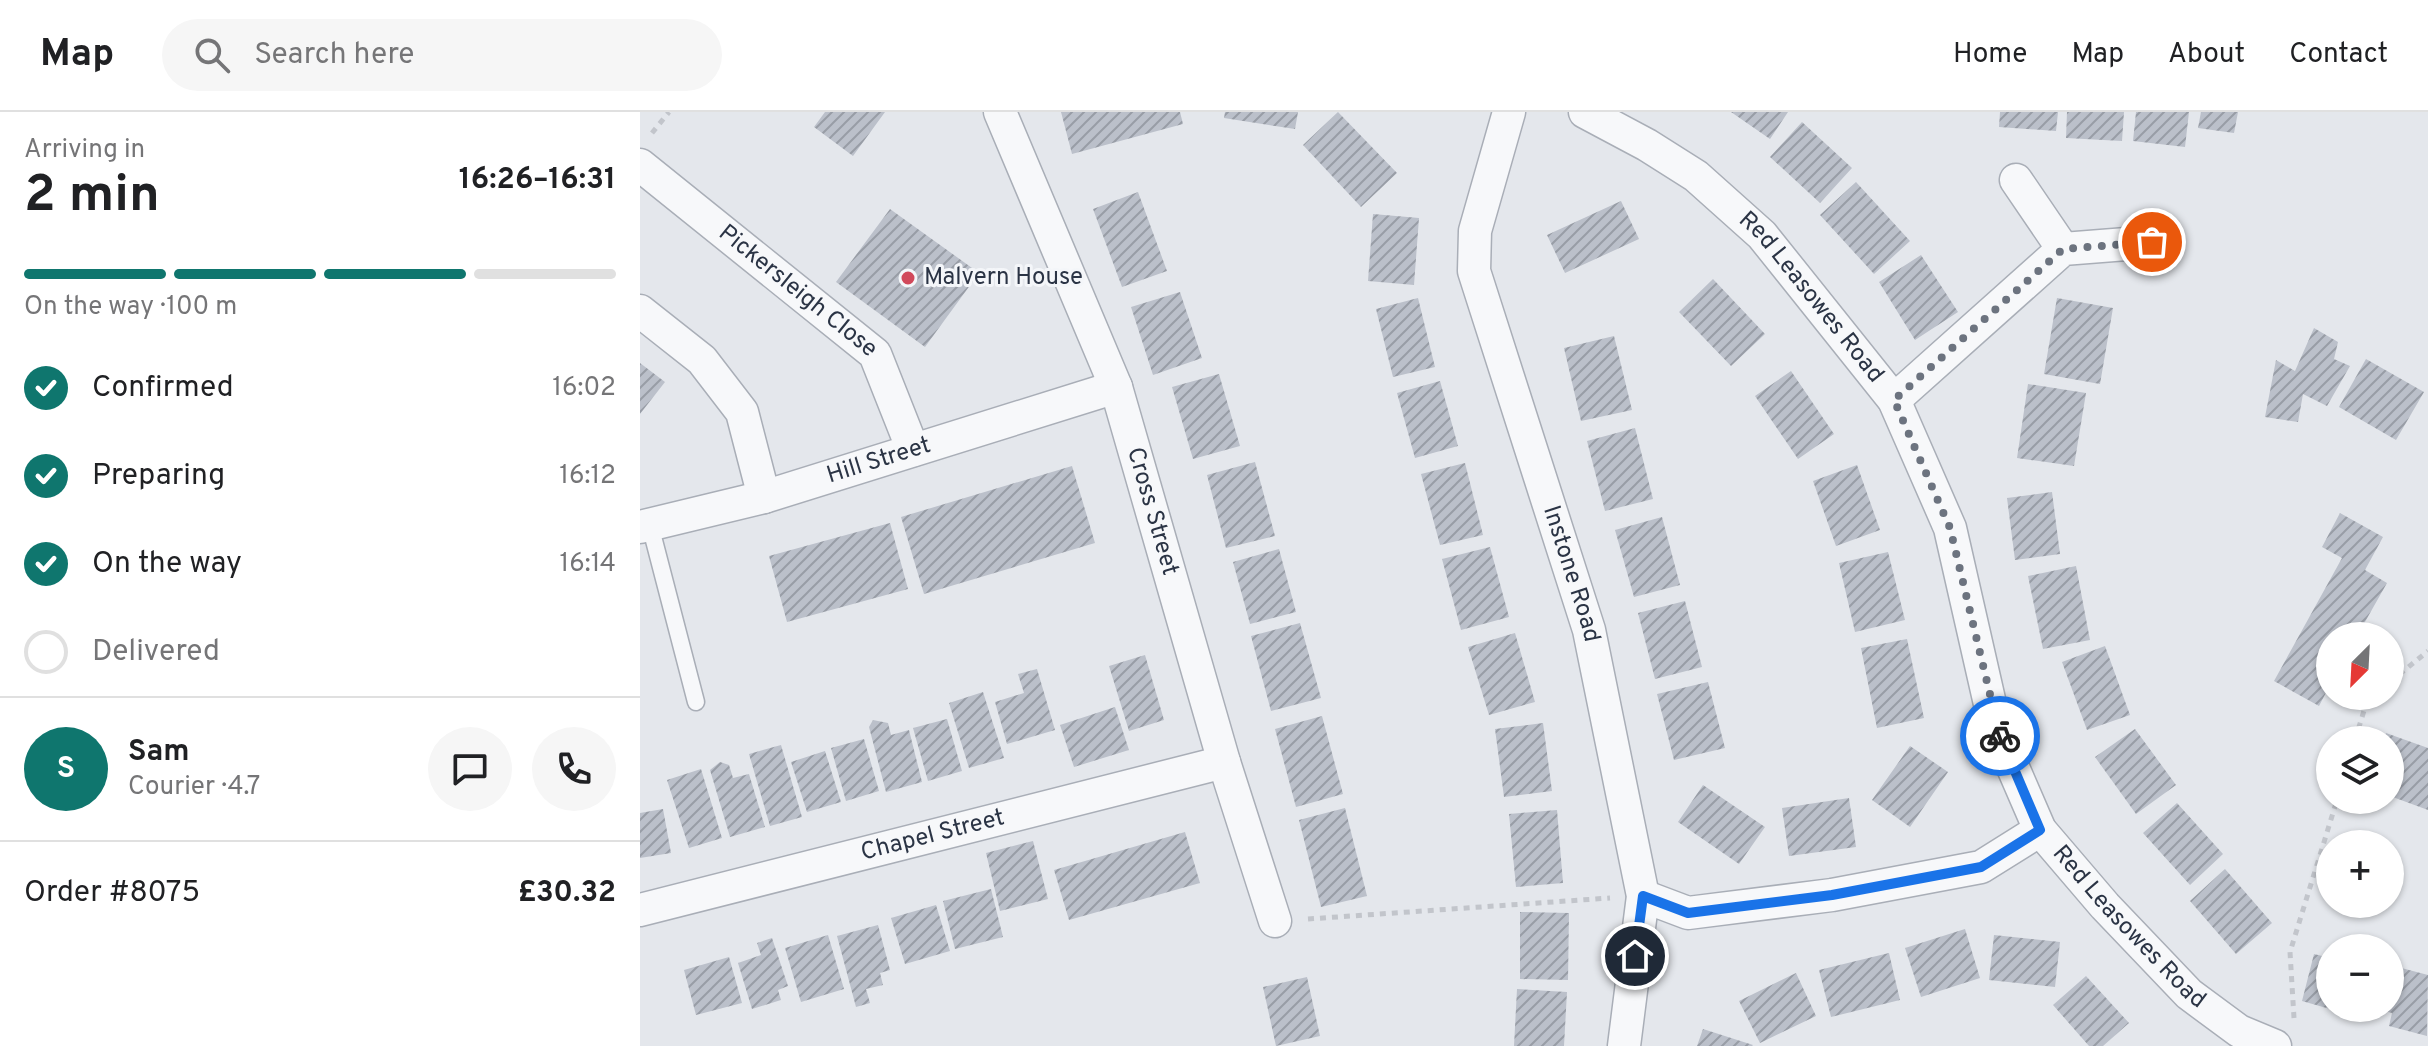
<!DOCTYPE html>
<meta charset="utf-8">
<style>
:root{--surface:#fff;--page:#f6f6f6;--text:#202124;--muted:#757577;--line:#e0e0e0;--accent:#0f766e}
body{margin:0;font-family:Overpass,sans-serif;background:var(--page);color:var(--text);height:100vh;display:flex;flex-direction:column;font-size:30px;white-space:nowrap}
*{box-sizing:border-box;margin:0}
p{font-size:26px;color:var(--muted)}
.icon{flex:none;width:44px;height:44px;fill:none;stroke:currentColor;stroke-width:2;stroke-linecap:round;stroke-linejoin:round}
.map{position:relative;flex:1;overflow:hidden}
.side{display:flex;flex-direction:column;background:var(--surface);width:640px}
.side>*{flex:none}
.needle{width:52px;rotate:204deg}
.fabs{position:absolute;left:1676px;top:510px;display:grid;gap:16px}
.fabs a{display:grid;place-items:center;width:88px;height:88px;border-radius:50%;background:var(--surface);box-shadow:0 2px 6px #0004;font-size:40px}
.pin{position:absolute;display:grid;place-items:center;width:68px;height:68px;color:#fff;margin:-34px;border:4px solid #fff;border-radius:50%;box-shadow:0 2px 8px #0007}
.courier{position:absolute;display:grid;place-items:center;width:80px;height:80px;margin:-40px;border:6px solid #1a73e8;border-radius:50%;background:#fff;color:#222;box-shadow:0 2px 10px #0007}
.summary em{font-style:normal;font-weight:700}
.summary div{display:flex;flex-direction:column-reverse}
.summary{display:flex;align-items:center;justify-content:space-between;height:136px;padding:0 24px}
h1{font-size:52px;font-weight:700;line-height:60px}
.bar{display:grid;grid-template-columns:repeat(4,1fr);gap:12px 8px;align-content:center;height:96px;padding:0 24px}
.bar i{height:10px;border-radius:6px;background:var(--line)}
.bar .selected{background:var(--accent)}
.bar p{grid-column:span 4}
.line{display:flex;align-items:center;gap:20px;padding:0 24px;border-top:2px solid var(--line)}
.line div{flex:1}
.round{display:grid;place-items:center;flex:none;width:84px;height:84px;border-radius:42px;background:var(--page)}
ol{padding:0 24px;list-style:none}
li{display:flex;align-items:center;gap:24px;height:88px}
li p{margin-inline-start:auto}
li .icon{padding:8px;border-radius:50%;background:var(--accent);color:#fff;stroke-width:4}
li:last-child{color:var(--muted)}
li i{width:44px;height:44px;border:4px solid var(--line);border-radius:50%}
header{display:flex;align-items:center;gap:48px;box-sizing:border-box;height:112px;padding:0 40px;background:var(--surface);border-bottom:2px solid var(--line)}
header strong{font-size:38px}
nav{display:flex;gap:44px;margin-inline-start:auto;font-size:28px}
.search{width:560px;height:72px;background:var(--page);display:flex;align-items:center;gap:20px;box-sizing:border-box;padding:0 28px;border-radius:44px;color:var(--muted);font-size:30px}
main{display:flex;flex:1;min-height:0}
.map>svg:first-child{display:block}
.building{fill:url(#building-hatch)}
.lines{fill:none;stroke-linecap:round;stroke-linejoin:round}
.lane-casing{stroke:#a9aeb7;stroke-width:19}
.street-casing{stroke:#a9aeb7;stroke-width:35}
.path{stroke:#c2c5cb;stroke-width:5;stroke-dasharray:6 6;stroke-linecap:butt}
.lane{stroke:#f7f8fa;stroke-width:16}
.street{stroke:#f7f8fa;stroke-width:32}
.done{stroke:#6c737f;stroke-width:8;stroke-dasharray:0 14.4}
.route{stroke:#1a73e8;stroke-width:10}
.poi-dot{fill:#d1495b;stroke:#f4f6f9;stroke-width:3}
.labels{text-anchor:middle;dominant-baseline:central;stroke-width:6;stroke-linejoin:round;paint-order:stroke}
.poi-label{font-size:24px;fill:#2b3445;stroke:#f4f6f9;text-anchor:start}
.street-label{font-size:24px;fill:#2b3445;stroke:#f4f6f9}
</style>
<header>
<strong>Map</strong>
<div class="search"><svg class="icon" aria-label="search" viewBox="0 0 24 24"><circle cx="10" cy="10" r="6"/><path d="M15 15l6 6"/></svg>Search here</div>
<nav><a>Home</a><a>Map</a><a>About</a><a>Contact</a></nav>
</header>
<main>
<section class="side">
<div class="summary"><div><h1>2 min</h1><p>Arriving in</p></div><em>16:26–16:31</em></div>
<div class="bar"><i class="selected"></i><i class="selected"></i><i class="selected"></i><i></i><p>On the way · 100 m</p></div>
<ol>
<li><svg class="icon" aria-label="check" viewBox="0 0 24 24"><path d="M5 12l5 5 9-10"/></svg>Confirmed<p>16:02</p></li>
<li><svg class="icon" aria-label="check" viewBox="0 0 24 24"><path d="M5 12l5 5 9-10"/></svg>Preparing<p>16:12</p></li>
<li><svg class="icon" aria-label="check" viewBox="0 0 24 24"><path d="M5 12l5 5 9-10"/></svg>On the way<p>16:14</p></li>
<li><i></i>Delivered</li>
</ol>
<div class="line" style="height:144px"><b class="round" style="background:var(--accent);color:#fff">S</b><div><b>Sam</b><p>Courier · 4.7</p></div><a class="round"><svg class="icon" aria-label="chat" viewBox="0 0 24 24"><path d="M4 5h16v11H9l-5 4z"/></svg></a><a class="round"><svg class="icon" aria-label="phone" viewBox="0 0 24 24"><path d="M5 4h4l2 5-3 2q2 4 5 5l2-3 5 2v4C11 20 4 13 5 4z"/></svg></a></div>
<div class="line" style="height:104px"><div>Order #8075</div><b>£30.32</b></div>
</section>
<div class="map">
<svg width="1788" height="934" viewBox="0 0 1788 934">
<defs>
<pattern id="building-hatch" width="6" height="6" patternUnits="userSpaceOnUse" patternTransform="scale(2)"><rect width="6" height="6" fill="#bbc0ca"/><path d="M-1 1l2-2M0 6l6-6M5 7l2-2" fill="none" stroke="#989da6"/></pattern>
</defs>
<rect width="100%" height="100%" fill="#e4e7ec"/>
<!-- building -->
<path class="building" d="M185 0H245L213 44 174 15Z
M421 0H540L543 12 432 42Z
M585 0H658L655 17 584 6Z
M698 0 757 61 721 95 663 33Z
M1091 0H1148L1130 27Z
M1360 0H1418L1416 19 1359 15Z
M1427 0H1484L1482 29 1426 26Z
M1496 0H1549L1545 35 1493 29Z
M1561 0H1598L1594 21 1558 16Z
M1162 10 1212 56 1180 91 1130 45Z
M1216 70 1270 129 1234 162 1180 103Z
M498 80 527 159 482 175 453 97Z
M981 89 999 127 925 161 907 123Z
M250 97 339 161 285 235 196 170Z
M733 102 779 106 774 173 728 169Z
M1281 143 1318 200 1275 228 1239 170Z
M1073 167 1125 222 1091 254 1039 200Z
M540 180 562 246 513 263 491 195Z
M778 186 795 255 753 265 736 197Z
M1417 186 1473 196 1460 272 1404 262Z
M1674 216 1698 230 1694 247 1710 254 1687 294 1663 282 1658 310 1625 305 1636 248 1655 259Z
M974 224 992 298 941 309 924 236Z
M1726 247 1784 280 1756 328 1699 295Z
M0 251 25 270 0 302Z
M1151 259 1194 322 1158 347 1115 284Z
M579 262 600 334 553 347 532 275Z
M800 269 818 334 775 346 757 281Z
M1388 272 1446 281 1434 354 1377 346Z
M995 316 1013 387 965 399 947 329Z
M615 350 635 424 586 436 567 363Z
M825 351 843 423 800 433 781 362Z
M1217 353 1240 418 1196 434 1173 369Z
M432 354 455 431 284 482 261 405Z
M1412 380 1420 442 1375 448 1367 386Z
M1700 401 1743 425 1725 458 1747 471 1717 524H1690V573L1679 594 1634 569 1702 446 1682 435Z
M1022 405 1040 473 994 485 975 418Z
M250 411 268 477 147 510 129 444Z
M850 435 869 505 821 518 802 447Z
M639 437 656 500 610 512 593 450Z
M1248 440 1265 508 1215 520 1199 451Z
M1436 454 1450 528 1403 537 1388 464Z
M1045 489 1062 555 1015 567 998 501Z
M660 511 681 586 631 599 611 524Z
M875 521 895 590 849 603 828 535Z
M1267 527 1284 606 1237 616 1221 536Z
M1465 534 1490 603 1447 618 1422 550Z
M505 543 524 608 489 619 469 554Z
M397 557 415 618 367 632 355 590 384 581 378 562Z
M1068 570 1085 636 1034 648 1017 582Z
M343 580 364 646 329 656 309 591Z
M475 595 489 638 434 655 420 613Z
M682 604 703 682 656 695 635 617Z
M307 607 322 659 288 669 273 616Z
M233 608 248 611 251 623 269 618 282 670 246 680 229 615Z
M903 611 912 679 864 685 855 617Z
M1495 617 1536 673 1496 702 1455 645Z
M1746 621 1788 636V698L1750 684V628H1744Z
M224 627 239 679 206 689 191 636Z
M141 633 162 705 130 714 109 642Z
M1270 634 1308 660 1270 715 1232 688Z
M185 639 201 690 167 700 151 650Z
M80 650 89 653 93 666 109 662 125 715 90 725 70 658Z
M61 657 82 726 49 736 27 668Z
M1063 673 1125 715 1099 752 1038 710Z
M1209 686 1216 735 1149 744 1142 696Z
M1537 691 1583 742 1550 773 1503 721Z
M705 696 727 784 681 795 659 708Z
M23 697 31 741 0 746V701Z
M917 698 923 771 876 775 869 702Z
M545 720 560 771 429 808 414 758Z
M393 729 408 787 360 799 346 741Z
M1585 757 1632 811 1596 842 1550 789Z
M351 777 363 825 315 837 303 789Z
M296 793 310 839 265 852 251 806Z
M880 800 929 801 928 868 880 867Z
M238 813 250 858 240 861 243 873 226 877 230 891 216 895 197 824Z
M1325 817 1340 866 1281 885 1265 836Z
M188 823 204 877 161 890 145 836Z
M1354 823 1420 830 1415 875 1349 868Z
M132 826 148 874 138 878 141 888 112 897 98 851 121 843 117 831Z
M1710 828 1737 835 1736 836H1708Z
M1249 841 1260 888 1191 905 1179 858Z
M1674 842 1690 846V897L1662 889Z
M89 845 102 891 56 903 44 858Z
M1750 853 1788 863 1787 924 1749 914 1752 901 1737 897 1750 896Z
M1156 861 1176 904 1120 931 1099 889Z
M1446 864 1489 911 1463 934H1449L1413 893Z
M667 865 680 924 636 934 623 875Z
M877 877 927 880 924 934H874Z
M1692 896H1716L1715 903Z
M1063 917 1113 933 1112 934H1057Z"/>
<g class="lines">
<defs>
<path id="lane" d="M10 413 56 590"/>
<g id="street">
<path id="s1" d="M360 0 476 275 584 650 635 809"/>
<path id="s2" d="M869 0 835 119 834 159 949 518 1003 784 984 934"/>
<path id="s3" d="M945 0 1007 33 1056 64 1122 123 1254 288 1310 416 1355 614 1400 718 1465 794 1549 882 1599 919 1635 934"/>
<path id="s4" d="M0 53 235 242 273 338"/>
<path d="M1376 68 1423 137"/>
<path d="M0 199 62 248 102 300 124 385"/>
<path d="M1254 288 1423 137 1512 130"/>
<path id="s5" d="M0 415 124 385 476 275"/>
<path d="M1003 784 1048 801 1192 783 1341 755 1400 718"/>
<path id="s6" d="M0 798 584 650"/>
</g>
</defs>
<!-- lane casing -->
<use href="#lane" class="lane-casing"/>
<!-- street casing -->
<use href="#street" class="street-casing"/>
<!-- path -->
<path class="path" d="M12 21 29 0
M1750 570 1788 539
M1715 628 1727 589 1733 584
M668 807 970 786
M1654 906 1650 840 1697 688"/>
<!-- lane -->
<use href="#lane" class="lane"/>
<!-- street -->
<use href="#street" class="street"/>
</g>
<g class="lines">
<!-- done -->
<path class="done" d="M1360 624 1310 416 1254 288 1423 137 1512 130"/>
<!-- route -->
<path class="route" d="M995 844 1003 784 1048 801 1192 783 1341 755 1400 718 1360 624"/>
</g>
<!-- markers -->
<circle class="poi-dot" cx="268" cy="166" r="8"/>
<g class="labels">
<!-- poi labels -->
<g class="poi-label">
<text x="284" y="166">Malvern House</text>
</g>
<!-- street labels -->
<g class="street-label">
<text stroke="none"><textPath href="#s4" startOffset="202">Pickersleigh Close</textPath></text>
<text stroke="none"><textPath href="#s3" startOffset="296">Red Leasowes Road</textPath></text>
<text stroke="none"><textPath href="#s5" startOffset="248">Hill Street</textPath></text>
<text stroke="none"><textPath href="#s1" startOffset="428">Cross Street</textPath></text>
<text stroke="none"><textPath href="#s2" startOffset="482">Instone Road</textPath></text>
<text stroke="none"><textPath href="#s6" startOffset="302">Chapel Street</textPath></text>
<text stroke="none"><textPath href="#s3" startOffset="1016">Red Leasowes Road</textPath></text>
</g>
</g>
</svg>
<div class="fabs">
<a><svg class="needle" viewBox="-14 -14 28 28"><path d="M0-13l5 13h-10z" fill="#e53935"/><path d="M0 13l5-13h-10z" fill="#757577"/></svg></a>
<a><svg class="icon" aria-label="layers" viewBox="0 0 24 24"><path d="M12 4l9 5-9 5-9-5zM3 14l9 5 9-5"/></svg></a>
<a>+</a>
<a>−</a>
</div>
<div class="pin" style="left:1512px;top:130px;background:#ea580c"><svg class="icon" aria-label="bag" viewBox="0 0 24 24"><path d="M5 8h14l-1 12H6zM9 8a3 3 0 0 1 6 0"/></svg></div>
<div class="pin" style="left:995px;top:844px;background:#1f2937"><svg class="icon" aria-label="home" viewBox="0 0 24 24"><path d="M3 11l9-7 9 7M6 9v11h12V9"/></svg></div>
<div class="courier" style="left:1360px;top:624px"><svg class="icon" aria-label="bike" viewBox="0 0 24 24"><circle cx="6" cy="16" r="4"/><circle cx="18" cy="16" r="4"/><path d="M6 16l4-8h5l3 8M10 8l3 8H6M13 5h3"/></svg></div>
</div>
</main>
